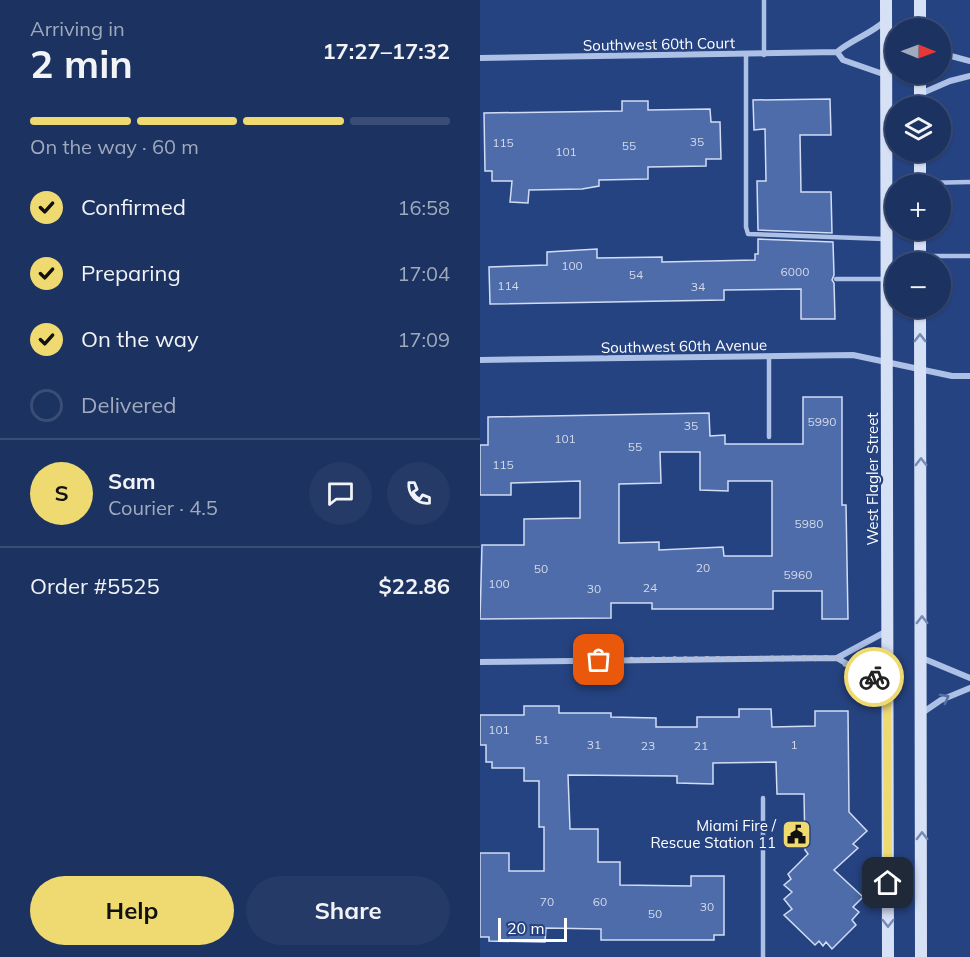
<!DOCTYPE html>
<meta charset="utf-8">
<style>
:root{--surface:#1c3261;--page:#253a67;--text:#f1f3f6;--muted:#a0aabd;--line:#3a4d76;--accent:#efda72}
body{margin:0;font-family:Mulish,sans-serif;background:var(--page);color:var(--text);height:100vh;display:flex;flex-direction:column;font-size:22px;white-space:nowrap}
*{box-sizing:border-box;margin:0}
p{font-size:20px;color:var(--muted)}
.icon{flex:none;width:33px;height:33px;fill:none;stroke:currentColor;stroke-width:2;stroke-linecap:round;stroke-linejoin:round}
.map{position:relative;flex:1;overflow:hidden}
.side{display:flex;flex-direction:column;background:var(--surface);width:480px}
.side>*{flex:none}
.needle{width:39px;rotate:91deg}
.buttons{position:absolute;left:405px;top:18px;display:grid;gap:12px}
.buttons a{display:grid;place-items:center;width:66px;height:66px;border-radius:50%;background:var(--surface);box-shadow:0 2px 4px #0004,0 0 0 2px var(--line);font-size:30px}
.scale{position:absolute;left:18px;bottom:15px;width:69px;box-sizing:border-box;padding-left:6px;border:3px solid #fff;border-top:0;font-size:16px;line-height:21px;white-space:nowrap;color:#fff;-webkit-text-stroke:4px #264381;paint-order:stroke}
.pin{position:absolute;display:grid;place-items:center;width:51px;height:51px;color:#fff;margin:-26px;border-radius:12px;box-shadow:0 3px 9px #0006}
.courier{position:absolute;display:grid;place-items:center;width:60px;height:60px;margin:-30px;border:4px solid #efda72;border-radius:50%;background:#fff;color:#222;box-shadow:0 2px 8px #0007}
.overview em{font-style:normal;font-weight:700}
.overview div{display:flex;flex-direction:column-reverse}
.overview{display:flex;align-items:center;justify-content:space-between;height:102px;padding:0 30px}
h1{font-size:39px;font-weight:700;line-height:45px}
.bar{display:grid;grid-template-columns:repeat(4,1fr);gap:9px 6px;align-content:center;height:72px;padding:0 30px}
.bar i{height:8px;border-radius:4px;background:var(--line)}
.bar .selected{background:var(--accent)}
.bar p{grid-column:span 4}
.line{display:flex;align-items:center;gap:15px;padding:0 30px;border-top:2px solid var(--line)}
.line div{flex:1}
.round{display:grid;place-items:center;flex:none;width:63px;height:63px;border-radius:32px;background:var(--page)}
ol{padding:0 30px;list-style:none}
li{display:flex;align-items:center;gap:18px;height:66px}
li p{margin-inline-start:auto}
li .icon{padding:6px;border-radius:50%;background:var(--accent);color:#111;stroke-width:4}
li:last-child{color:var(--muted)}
li i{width:33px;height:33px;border:3px solid var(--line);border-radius:50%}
.primary-button{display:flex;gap:12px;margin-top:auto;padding:12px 30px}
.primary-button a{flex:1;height:69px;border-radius:36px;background:var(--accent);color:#111;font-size:24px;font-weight:700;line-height:69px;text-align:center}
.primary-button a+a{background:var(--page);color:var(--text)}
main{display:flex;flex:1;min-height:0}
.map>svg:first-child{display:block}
.building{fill:#4e6caa;stroke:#d1ddf5;stroke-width:1.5;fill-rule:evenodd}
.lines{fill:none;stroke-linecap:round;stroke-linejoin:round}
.lane{stroke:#adc0e6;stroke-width:4.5}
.street{stroke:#adc0e6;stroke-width:6}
.secondary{stroke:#d7e1f6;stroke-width:12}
.oneway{stroke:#768ab6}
.oneway2{stroke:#556fa4}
.done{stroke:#b3bdd3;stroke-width:6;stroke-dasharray:0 10.8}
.route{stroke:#efda72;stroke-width:8}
.labels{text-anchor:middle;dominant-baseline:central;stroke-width:4.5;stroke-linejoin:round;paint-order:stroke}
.number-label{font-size:12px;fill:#d3daea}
.street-label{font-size:15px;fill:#fff;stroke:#264381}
.poi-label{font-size:15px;fill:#fff;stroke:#264381;text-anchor:end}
</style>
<main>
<section class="side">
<div class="overview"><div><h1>2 min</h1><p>Arriving in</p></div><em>17:27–17:32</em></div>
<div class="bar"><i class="selected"></i><i class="selected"></i><i class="selected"></i><i></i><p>On the way · 60 m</p></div>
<ol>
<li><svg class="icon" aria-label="check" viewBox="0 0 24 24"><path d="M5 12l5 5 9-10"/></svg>Confirmed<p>16:58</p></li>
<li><svg class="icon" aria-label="check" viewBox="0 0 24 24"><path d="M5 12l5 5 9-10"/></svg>Preparing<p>17:04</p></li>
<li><svg class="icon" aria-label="check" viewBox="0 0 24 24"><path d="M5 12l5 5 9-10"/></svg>On the way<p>17:09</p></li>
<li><i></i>Delivered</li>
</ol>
<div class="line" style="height:108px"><b class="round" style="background:var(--accent);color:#111">S</b><div><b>Sam</b><p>Courier · 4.5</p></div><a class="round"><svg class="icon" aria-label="chat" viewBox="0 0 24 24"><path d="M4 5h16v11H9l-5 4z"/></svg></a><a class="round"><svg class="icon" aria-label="phone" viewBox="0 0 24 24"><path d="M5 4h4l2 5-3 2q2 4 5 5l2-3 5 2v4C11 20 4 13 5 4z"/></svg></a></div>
<div class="line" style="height:78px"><div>Order #5525</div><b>$22.86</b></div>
<div class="primary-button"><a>Help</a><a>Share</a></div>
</section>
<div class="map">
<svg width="490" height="957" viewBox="0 0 490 957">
<rect width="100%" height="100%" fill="#264381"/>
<!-- building -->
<path class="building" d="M350 99 351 135H320L321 192H351L352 233 278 230 277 181H286L285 129 274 130 273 100Z
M142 101H168V110L230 109 231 122H240L241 159H226V166L168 167V179L119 180V186L102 189 49 190 48 203 30 202 32 181H12V171H5L4 113 142 111Z
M278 239 353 242 354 275 352 280 354 283 355 319H321V289L244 290V300L10 304 9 267 67 265V252L117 249V258L182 257V262L275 260V254H278Z
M323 397H362V505H366L368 619H342V591H293V609H172V603H131V618L0 619 2 545H44V519L100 518V481L31 483V495H0V445H8V417L229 413 230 436 245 435V444H323ZM180 452H220V490L248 491V481H292V556H244L243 547 179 550V542L139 543V484L181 483Z
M44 706H79V713H131V717L176 718V727H217V717H259V709H291L292 727 335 726V711H368L369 812 387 831 373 844 378 848 354 870 383 897 373 907 379 912 372 920 376 925 352 949 346 942 343 946 339 941 335 945 304 915 312 909 304 899 312 892 304 885 311 879 308 874 328 854 325 850 324 794H297L296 762 233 763V784L197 783V776L88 775 90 829H118V862H140V885L211 886V876H244V935H234V940H121V929L66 928 65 942 9 941V937H0V853H29V871H64V827H59V781H44V768H12V762H6V745H0V715H44Z"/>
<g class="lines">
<!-- lane -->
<path class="lane" d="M266 55V227L268 234 404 239
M284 55V0
M442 183 490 182
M440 256H490
M356 279H404
M289 357V437
M283 957V798"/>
<!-- street -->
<path class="street" d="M357 52 363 60 406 75
M460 53 490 61
M0 58 357 52C373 39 391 34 406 20
M440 94 470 81 490 76
M0 360 373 355 472 376H490
M357 658 386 675 407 680
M442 658 490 678
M0 662 357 658 407 631
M442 713 461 700 490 688"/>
<!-- secondary -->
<path class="secondary" d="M406 0 408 957
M440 0V28
M440 106V74
M440 152V184
M440 230V262
M440 308 441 957"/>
</g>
<!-- one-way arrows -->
<defs><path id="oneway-chevron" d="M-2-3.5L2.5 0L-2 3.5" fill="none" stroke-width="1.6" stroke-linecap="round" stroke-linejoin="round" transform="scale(1.5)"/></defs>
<g class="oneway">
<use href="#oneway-chevron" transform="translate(440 338) rotate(-90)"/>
<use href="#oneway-chevron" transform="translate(441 462) rotate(-90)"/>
<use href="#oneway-chevron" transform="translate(442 620) rotate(-90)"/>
<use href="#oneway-chevron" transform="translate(442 836) rotate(-90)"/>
<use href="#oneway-chevron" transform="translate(408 923) rotate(90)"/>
</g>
<use class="oneway2" href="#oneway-chevron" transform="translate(465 698) rotate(-28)"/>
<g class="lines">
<!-- done -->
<path class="done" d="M119 660 357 658 373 669 394 677"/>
<!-- route -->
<path class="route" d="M394 677 407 680 408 883"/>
</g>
<!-- icons -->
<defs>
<symbol id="civic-square" viewBox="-11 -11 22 22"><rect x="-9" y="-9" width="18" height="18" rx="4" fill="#efda72" stroke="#264381"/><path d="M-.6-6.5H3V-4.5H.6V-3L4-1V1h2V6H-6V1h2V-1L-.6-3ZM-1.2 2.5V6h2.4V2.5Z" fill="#111"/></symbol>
</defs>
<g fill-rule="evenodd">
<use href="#civic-square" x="300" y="818" width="33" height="33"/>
</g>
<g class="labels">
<!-- number labels -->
<g class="number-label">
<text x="217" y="141">35</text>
<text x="23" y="142">115</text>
<text x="149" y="145">55</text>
<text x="86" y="151">101</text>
<text x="92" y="265">100</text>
<text x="315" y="271">6000</text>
<text x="156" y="274">54</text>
<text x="28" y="285">114</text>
<text x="218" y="286">34</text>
<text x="342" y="421">5990</text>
<text x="211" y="425">35</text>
<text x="85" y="438">101</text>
<text x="155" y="446">55</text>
<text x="23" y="464">115</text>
<text x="329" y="523">5980</text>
<text x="223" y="567">20</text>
<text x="61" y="568">50</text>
<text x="318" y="574">5960</text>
<text x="19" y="583">100</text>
<text x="170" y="587">24</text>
<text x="114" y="588">30</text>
<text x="19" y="729">101</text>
<text x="62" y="739">51</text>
<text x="114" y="744">31</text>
<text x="314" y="744">1</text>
<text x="168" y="745">23</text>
<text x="221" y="745">21</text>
<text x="67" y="901">70</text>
<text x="120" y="901">60</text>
<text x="227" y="906">30</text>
<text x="175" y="913">50</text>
</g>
<!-- street labels -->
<g class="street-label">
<text transform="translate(179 44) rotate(-1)">Southwest 60th Court</text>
<text transform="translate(204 346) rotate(-1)">Southwest 60th Avenue</text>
<text transform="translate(392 479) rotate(-90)">West Flagler Street</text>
</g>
<!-- poi labels -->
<g class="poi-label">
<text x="296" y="825">Miami Fire /<tspan x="296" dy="17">Rescue Station 11</tspan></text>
</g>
</g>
</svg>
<div class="buttons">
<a><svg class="needle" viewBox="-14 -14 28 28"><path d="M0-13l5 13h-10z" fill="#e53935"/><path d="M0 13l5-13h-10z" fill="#a0aabd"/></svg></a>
<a><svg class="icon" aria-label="layers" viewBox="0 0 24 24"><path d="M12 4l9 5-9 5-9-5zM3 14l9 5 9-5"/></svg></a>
<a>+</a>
<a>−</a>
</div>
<div class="scale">20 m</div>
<div class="pin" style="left:119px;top:660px;background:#ea580c"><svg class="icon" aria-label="bag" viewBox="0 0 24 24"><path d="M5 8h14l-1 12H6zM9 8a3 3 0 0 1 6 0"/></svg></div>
<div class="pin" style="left:408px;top:883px;background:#1f2937"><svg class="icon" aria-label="home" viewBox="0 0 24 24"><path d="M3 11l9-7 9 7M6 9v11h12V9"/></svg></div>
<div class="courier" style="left:394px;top:677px"><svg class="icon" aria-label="bike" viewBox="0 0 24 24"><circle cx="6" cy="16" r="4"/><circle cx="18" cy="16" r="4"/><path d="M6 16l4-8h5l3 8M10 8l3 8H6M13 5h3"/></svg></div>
</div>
</main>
